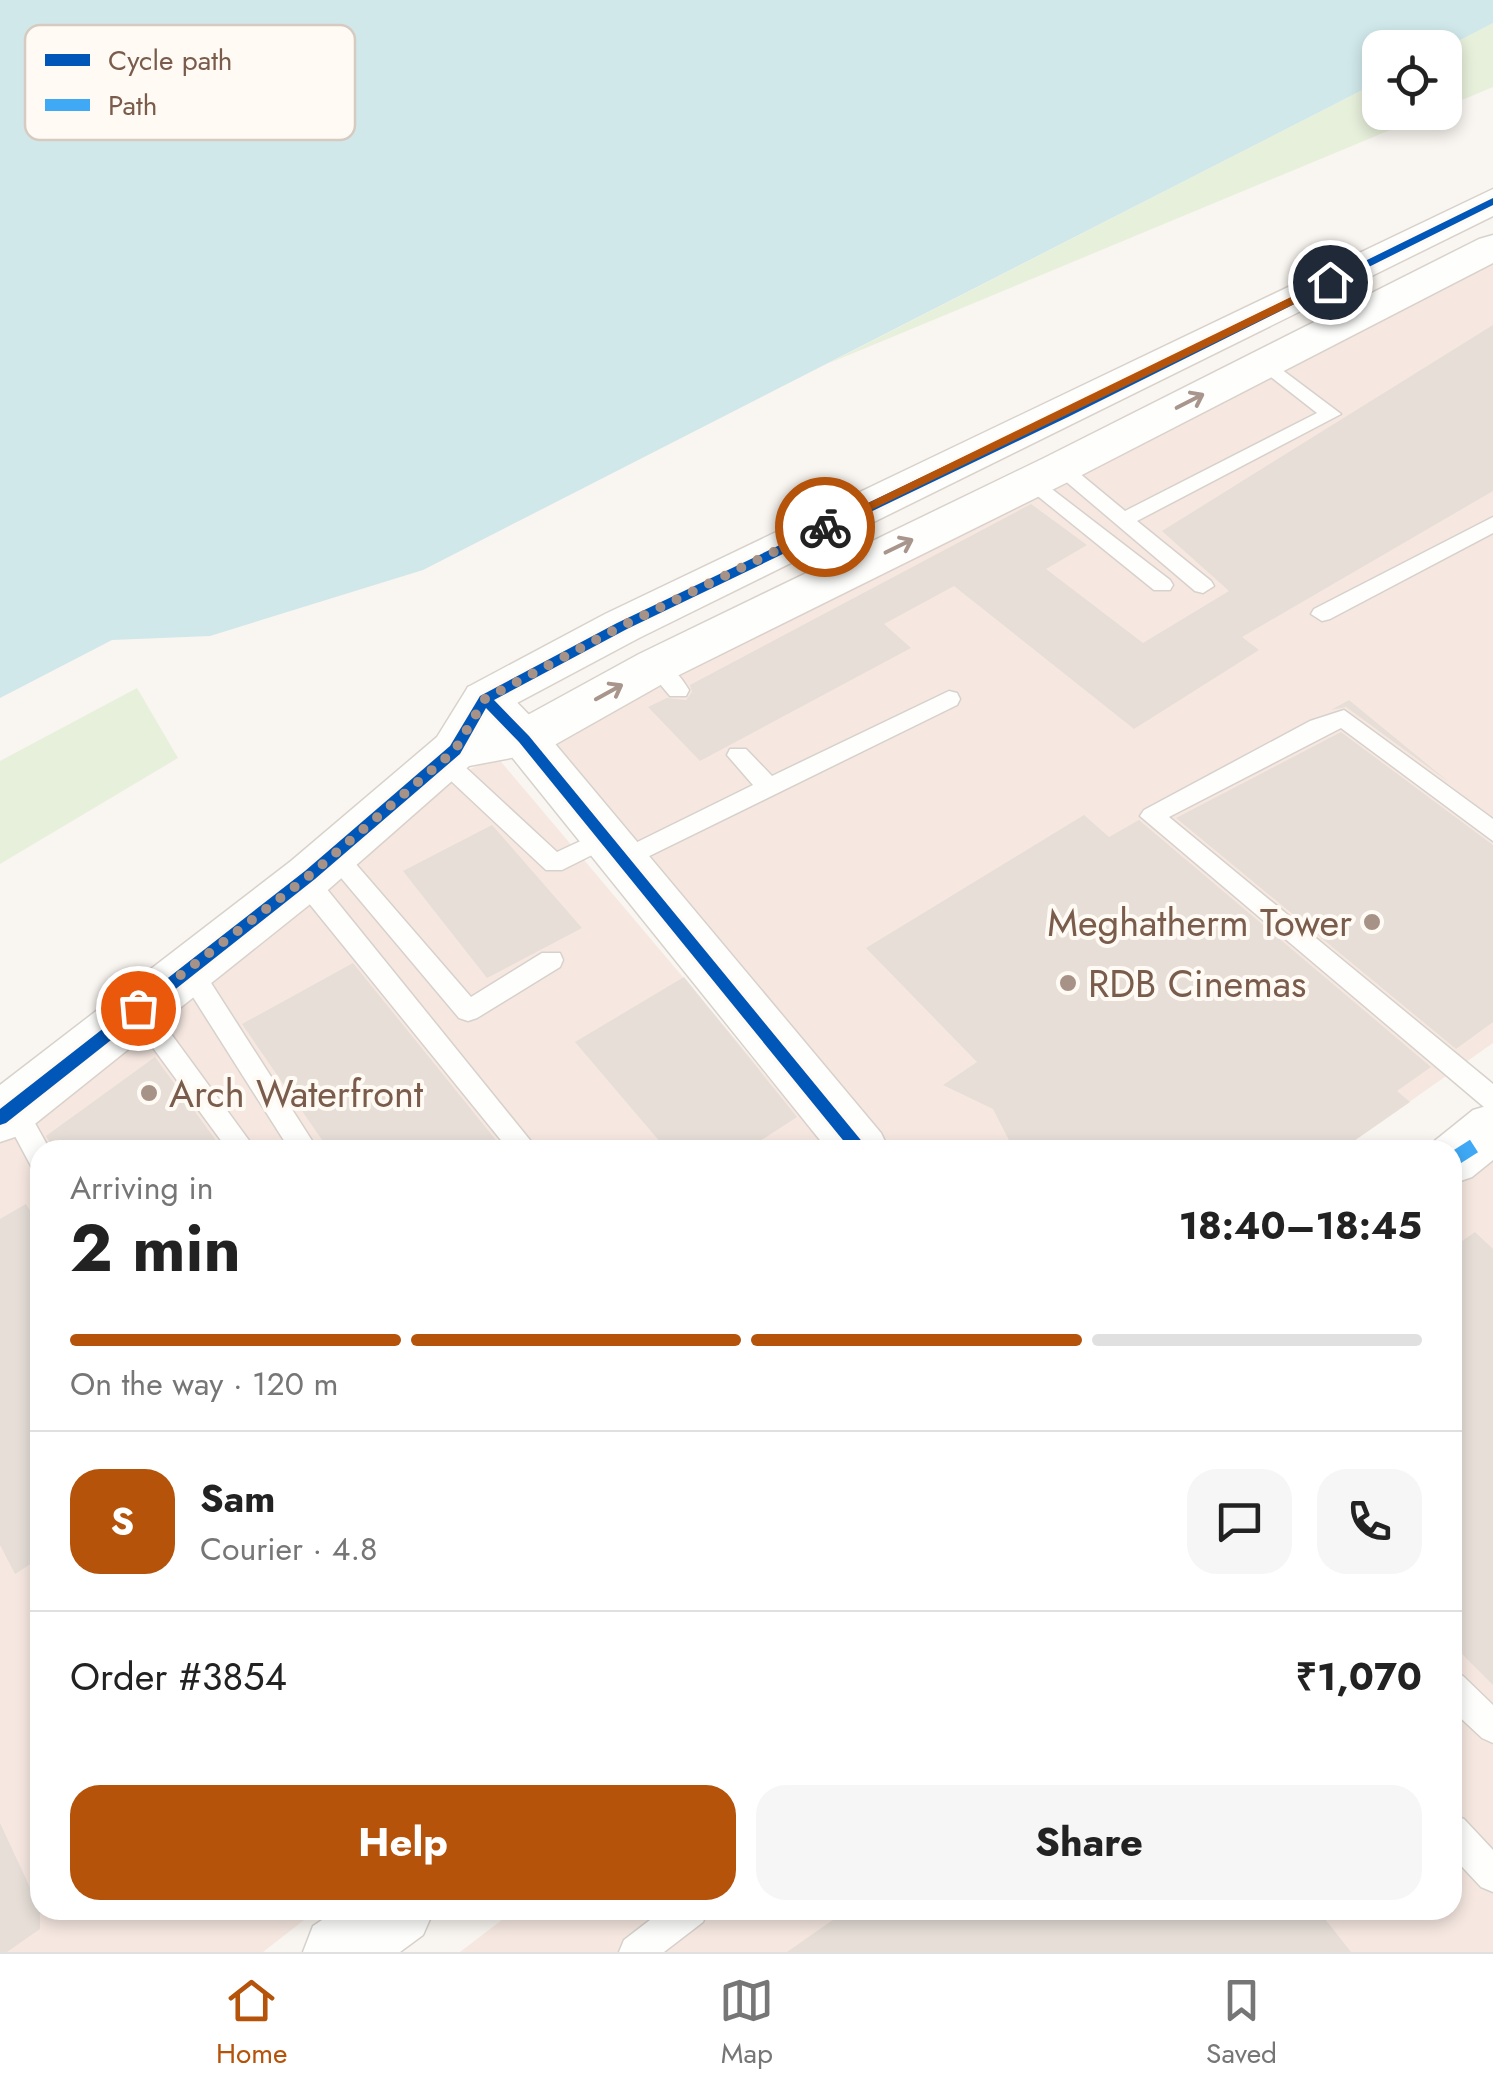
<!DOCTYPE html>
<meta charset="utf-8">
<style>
:root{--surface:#fff;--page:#f6f6f6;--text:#222;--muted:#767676;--line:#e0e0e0;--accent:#b45309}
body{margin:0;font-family:Jost,sans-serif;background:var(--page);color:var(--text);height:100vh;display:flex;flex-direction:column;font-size:38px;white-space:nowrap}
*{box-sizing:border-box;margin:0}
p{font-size:32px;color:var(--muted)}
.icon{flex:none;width:55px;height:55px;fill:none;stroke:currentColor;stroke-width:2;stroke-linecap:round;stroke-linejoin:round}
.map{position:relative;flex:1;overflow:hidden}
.drawer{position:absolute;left:30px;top:1140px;width:1432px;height:780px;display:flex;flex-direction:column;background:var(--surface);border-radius:30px;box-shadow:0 5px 15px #0003}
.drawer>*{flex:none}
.fabs{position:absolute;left:1362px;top:30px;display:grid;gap:20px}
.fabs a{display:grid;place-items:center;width:100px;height:100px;border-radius:20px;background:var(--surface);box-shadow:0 5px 15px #0003;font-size:50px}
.pin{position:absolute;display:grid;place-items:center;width:85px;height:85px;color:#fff;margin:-42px;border:5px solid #fff;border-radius:50%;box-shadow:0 2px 10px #0007}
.courier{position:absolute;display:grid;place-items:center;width:100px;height:100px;margin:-50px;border:8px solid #b45309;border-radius:50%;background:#fff;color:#222;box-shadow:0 2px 12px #0007}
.headline em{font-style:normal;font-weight:700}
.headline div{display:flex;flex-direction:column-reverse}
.headline{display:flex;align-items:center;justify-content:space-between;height:170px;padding:0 40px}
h1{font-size:65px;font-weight:700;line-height:75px}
.bar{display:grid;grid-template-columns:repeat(4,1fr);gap:15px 10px;align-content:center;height:120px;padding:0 40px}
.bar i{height:12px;border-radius:8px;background:var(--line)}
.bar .active{background:var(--accent)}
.bar p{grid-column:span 4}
.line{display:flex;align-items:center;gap:25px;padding:0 40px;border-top:2px solid var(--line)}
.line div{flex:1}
.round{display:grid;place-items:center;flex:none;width:105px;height:105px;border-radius:30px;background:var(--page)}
.action{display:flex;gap:20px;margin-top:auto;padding:20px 40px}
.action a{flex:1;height:115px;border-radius:30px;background:var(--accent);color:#fff;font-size:40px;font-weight:700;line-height:115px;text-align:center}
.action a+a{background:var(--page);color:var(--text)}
.menu{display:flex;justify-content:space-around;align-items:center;height:140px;border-top:2px solid var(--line);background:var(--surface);font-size:28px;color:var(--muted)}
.menu a{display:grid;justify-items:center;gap:5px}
.menu .active{color:var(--accent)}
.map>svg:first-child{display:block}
.commercial{fill:#f6e8e1}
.green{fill:#e7f0db}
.water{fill:#d0e8ea}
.building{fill:#e6ded7}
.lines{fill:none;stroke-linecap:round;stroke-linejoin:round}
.lane-casing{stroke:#d7d1cb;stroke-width:3}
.street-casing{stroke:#d7d1cb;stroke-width:3}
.secondary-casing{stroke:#d9d2cb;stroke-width:3}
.lane{fill:#fefefd;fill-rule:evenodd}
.street{fill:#fefefd;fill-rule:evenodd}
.secondary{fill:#fefefd;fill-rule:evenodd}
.quiet{stroke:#3fa9f5;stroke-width:15;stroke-dasharray:30 15;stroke-linecap:butt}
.cycleway-casing{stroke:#fffaf3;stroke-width:6}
.cycleway{fill:#0057b8;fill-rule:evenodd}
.oneway{stroke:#a8958b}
.route{fill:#b45309}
.done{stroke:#a69286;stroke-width:10;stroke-dasharray:0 18}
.poi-dot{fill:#a69286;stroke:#fffaf3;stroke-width:4}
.labels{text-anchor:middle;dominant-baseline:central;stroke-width:8;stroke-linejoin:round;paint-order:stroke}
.poi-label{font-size:38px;fill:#7a5c4d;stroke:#fffaf3;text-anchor:start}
.key{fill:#fffaf3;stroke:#d7cbc1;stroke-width:2.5}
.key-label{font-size:28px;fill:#7a5c4d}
</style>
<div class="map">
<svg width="1493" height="1952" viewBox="0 0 1493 1952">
<rect width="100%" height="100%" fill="#f9f5f0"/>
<!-- commercial -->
<path class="commercial" d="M1493 259V1043L1341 1150H880L531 753 1024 495Z
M497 757 829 1150H40V1910H317L263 1952H0V1142L459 774Z
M1493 1110V1952H460L515 1910H1452V1150Z"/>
<!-- green -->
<path class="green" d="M1493 23V87L1445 107V48Z
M1380 81V112L1431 113 827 364Z
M137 688 178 758 0 864V761Z"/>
<!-- water -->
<path class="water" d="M0 0H1493V23L1445 48H1380V81L423 570 210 636 112 640 0 698Z"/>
<!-- building -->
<path class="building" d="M1493 325V491L1242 637 1259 650 1134 729 954 586 884 624 911 648 700 761 648 707 667 698 686 700 692 692 690 685 1031 504 1087 545 1046 569 1143 643 1229 591 1162 531Z
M1349 700 1450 783 1346 707 1331 710Z
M1341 732 1493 845V1022L1456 1049 1176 818Z
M1084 815 1109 837 1139 820 1431 1067 1397 1091 1410 1102 1341 1150H1014L993 1109 943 1085 977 1062 866 948Z
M492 825 582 928 487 978 403 871Z
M353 963 504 1150H329L242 1024Z
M684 977 797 1117 746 1150H667L575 1042Z
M155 1057 223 1150H54L46 1136Z
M26 1204 40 1227V1558L15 1574 0 1545V1219Z
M1475 1232 1493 1249V1685L1452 1644V1248Z
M0 1823 40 1909V1929L7 1952H0Z
M847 1910H1318L1351 1952H787Z"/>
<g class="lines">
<defs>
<path id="lane" d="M1265 357 1341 414 1137 521 1211 581 1214 586 1203 593 1195 591 1050 468 1060 462 1067 463 1125 511 1317 413 1258 367V359Z
M1031 473 1170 580 1173 585 1170 590H1154L1024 485 1021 480Z
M1493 517V533L1330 619 1322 621 1311 614 1314 609Z
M656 658C669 662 682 678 689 690L686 696H670L645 666Z
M949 691 957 693 960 699 957 705 629 866H613L609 860 613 854 753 785 727 755 730 749H746L772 776Z
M1344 710 1493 819V841L1341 728 1169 817 1493 1084V1110L1484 1107 1140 816 1144 810 1310 721Z
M442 751 450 753 557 852 604 830 616 839 612 845 562 870H546L434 765 431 759 434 753Z
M334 845 342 848 471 997 542 953H560L563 960 560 967 477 1018 468 1021 459 1018 326 860 322 854Z
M304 870 313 872 538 1150H509L295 886 292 879 295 872Z
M188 958 197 961 318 1150H290L179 975 176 968 179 961Z
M138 998 147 1001 256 1150H228L129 1015 125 1008 129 1001Z
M13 1097 22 1100 50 1150H40V1169L31 1166 0 1108 4 1100Z
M1452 1671 1463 1676 1493 1705V1743L1482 1738 1452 1710Z
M1452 1815 1464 1819 1493 1850V1892L1481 1887 1452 1856Z
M663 1910H708L703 1922 664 1952H619L624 1940Z"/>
<path id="street" d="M485 682 502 687 541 727 881 1133 889 1150H828L507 751 462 699 468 687Z
M1493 1104V1160L1472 1177 1452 1184V1150H1429L1432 1143 1473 1110Z
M337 1910H434L423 1935 400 1952H303L313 1926Z"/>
<path id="secondary" d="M1493 189V216L639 638 502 711 494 726 513 723 639 654 1044 458 1479 239 1493 235V263L1076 478 673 678 542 752 469 766 329 889 21 1135 0 1142V1085L291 861 437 737 468 687 605 614Z"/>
</defs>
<!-- lane casing -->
<use href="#lane" class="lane-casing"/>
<!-- street casing -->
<use href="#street" class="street-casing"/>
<!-- secondary casing -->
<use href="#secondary" class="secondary-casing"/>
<!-- lane -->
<use href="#lane" class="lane"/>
<!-- street -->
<use href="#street" class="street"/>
<!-- secondary -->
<use href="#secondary" class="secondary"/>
<!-- quiet -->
<path class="quiet" d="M1452 1160 1474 1146"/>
<defs>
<path id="cycleway" d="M1493 198V205L1068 417 627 629 494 700 529 736 869 1150H851L519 742 486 708 460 754 315 879 6 1123 0 1125V1109L305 871 450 746 480 696 617 623 1060 411Z"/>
</defs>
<!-- cycleway casing -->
<use href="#cycleway" class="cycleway-casing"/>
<!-- cycleway -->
<use href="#cycleway" class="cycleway"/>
</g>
<!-- one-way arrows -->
<defs><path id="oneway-shaft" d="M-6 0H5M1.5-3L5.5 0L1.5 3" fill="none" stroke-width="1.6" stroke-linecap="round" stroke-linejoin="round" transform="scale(2.5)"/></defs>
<g class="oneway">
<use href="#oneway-shaft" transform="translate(1190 401) rotate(-27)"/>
<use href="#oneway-shaft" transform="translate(899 546) rotate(-26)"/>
<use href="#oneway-shaft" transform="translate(609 692) rotate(-29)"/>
</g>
<!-- route -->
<path class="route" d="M1330 278 1335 284 830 530 819 527Z"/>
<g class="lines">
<!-- done -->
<path class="done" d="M138 1008 310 875 455 750 485 699 622 626 825 527"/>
</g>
<!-- markers -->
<g class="poi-dot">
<circle cx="1372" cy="922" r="10"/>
<circle cx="1068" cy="983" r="10"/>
<circle cx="149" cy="1093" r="10"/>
</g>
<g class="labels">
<!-- poi labels -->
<g class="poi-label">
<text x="1352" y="922" text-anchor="end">Meghatherm Tower</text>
<text x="1088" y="983">RDB Cinemas</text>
<text x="169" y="1093">Arch Waterfront</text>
</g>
</g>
<!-- legend -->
<rect x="25" y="25" width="330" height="115" rx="15" class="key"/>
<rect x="45" y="54" width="45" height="12" fill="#0057b8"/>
<rect x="45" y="99" width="45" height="12" fill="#3fa9f5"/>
<g class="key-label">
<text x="108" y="70">Cycle path</text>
<text x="108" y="115">Path</text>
</g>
</svg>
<div class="fabs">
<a><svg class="icon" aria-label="locate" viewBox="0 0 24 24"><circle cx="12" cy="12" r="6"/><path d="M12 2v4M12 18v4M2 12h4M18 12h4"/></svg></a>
</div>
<div class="pin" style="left:138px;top:1008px;background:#ea580c"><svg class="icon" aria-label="bag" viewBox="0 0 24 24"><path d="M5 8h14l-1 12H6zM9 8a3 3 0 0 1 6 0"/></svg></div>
<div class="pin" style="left:1330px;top:282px;background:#1f2937"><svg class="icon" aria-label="home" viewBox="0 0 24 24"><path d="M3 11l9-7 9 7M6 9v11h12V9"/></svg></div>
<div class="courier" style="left:825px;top:527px"><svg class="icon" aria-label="bike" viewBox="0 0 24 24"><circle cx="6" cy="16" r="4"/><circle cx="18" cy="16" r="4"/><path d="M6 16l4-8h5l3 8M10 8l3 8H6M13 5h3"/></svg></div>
<section class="drawer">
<div class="headline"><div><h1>2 min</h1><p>Arriving in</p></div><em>18:40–18:45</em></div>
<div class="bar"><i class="active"></i><i class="active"></i><i class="active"></i><i></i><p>On the way · 120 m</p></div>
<div class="line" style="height:180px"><b class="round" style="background:var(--accent);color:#fff">S</b><div><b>Sam</b><p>Courier · 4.8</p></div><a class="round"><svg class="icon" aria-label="chat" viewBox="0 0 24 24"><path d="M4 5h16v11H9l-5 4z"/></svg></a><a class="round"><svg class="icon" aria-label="phone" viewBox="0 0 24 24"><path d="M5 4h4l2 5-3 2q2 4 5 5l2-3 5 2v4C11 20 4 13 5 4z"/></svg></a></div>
<div class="line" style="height:130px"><div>Order #3854</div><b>₹1,070</b></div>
<div class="action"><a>Help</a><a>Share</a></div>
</section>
</div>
<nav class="menu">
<a class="active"><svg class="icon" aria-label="home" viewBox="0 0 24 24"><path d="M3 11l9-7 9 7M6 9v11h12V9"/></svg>Home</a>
<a><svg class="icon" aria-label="map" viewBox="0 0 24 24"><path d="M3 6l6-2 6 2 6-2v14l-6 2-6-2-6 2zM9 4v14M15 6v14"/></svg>Map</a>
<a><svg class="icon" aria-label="saved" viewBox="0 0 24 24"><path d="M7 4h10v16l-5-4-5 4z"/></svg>Saved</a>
</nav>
